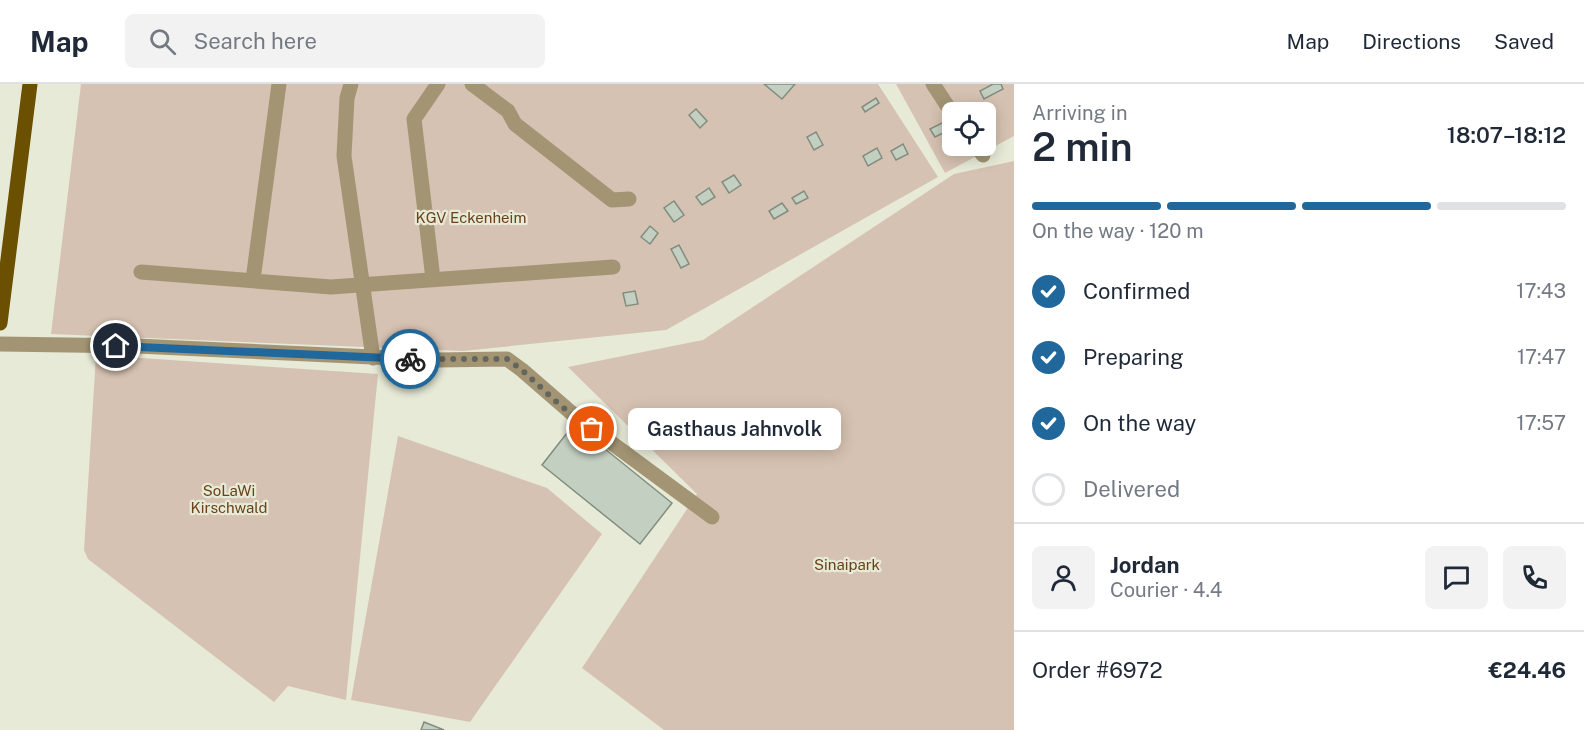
<!DOCTYPE html>
<meta charset="utf-8">
<style>
:root{--surface:#fff;--page:#f2f2f3;--text:#1f2937;--muted:#747a83;--line:#e0e1e3;--accent:#20679b}
body{margin:0;font-family:"Public Sans",sans-serif;background:var(--page);color:var(--text);height:100vh;display:flex;flex-direction:column;font-size:22px;white-space:nowrap}
*{box-sizing:border-box;margin:0}
p{font-size:20px;color:var(--muted)}
.icon{flex:none;width:33px;height:33px;fill:none;stroke:currentColor;stroke-width:2;stroke-linecap:round;stroke-linejoin:round}
.map{position:relative;flex:1;overflow:hidden}
.side{display:flex;flex-direction:column;background:var(--surface);width:570px}
.side>*{flex:none}
.buttons{position:absolute;left:942px;top:18px;display:grid;gap:12px}
.buttons a{display:grid;place-items:center;width:54px;height:54px;border-radius:9px;background:var(--surface);box-shadow:0 3px 15px #0003;font-size:30px}
.pin{position:absolute;display:grid;place-items:center;width:51px;height:51px;color:#fff;margin:-26px;border:3px solid #fff;border-radius:50%;box-shadow:0 2px 6px #0007}
.courier{position:absolute;display:grid;place-items:center;width:60px;height:60px;margin:-30px;border:4px solid #20679b;border-radius:50%;background:#fff;color:#222;box-shadow:0 2px 8px #0007}
.bubble{position:absolute;height:42px;border-radius:9px;background:var(--surface);box-shadow:0 3px 15px #0003;font-size:20px;font-weight:600;line-height:42px;text-align:center}
.overview em{font-style:normal;font-weight:600}
.overview div{display:flex;flex-direction:column-reverse}
.overview{display:flex;align-items:center;justify-content:space-between;height:102px;padding:0 18px}
h1{font-size:39px;font-weight:600;line-height:45px}
.bar{display:grid;grid-template-columns:repeat(4,1fr);gap:9px 6px;align-content:center;height:72px;padding:0 18px}
.bar i{height:8px;border-radius:4px;background:var(--line)}
.bar .on{background:var(--accent)}
.bar p{grid-column:span 4}
.line{display:flex;align-items:center;gap:15px;padding:0 18px;border-top:2px solid var(--line)}
.line div{flex:1}
.round{display:grid;place-items:center;flex:none;width:63px;height:63px;border-radius:9px;background:var(--page)}
ol{padding:0 18px;list-style:none}
li{display:flex;align-items:center;gap:18px;height:66px}
li p{margin-inline-start:auto}
li .icon{padding:6px;border-radius:50%;background:var(--accent);color:#fff;stroke-width:4}
li:last-child{color:var(--muted)}
li i{width:33px;height:33px;border:3px solid var(--line);border-radius:50%}
header{display:flex;align-items:center;gap:36px;box-sizing:border-box;height:84px;padding:0 30px;background:var(--surface);border-bottom:2px solid var(--line)}
header strong{font-size:28px}
nav{display:flex;gap:33px;margin-inline-start:auto;font-size:21px}
.search{width:420px;height:54px;background:var(--page);display:flex;align-items:center;gap:15px;box-sizing:border-box;padding:0 21px;border-radius:9px;color:var(--muted);font-size:22px}
main{display:flex;flex:1;min-height:0}
.map>svg:first-child{display:block}
.green{fill:#d6c2b2;fill-rule:evenodd}
.building{fill:#c3cfc0;stroke:#818d7f;stroke-width:1.5}
.lines{fill:none;stroke-linecap:round;stroke-linejoin:round}
.minor{stroke:#a39574;stroke-width:15}
.major{stroke:#6a5000;stroke-width:15}
.done{stroke:#64665b;stroke-width:6;stroke-dasharray:0 10.8}
.route{stroke:#20679b;stroke-width:8}
.labels{text-anchor:middle;dominant-baseline:central;stroke-width:4.5;stroke-linejoin:round;paint-order:stroke}
.park-label{font-size:15px;fill:#6a4119;stroke:#e7ead7}
</style>
<header>
<strong>Map</strong>
<div class="search"><svg class="icon" aria-label="search" viewBox="0 0 24 24"><circle cx="10" cy="10" r="6"/><path d="M15 15l6 6"/></svg>Search here</div>
<nav><a>Map</a><a>Directions</a><a>Saved</a></nav>
</header>
<main>
<div class="map">
<svg width="1014" height="646" viewBox="0 0 1014 646">
<rect width="100%" height="100%" fill="#e7ead7"/>
<!-- green -->
<path class="green" d="M81 0H878L938 93 666 246 463 267 51 250Z
M896 0H1014V52L945 89ZM952 28H986V62H952Z
M1014 77V646H664L582 584 697 410 568 283 703 256 954 90Z
M96 271 378 290 346 616 288 602 274 618 88 475 84 466Z
M398 352 547 404 602 450 470 638 351 616Z"/>
<!-- building -->
<path class="building" d="M764 0H795L782 15Z
M993 0H1001L1003 5 984 15 980 7Z
M876 14 879 19 865 28 862 23Z
M696 25 707 37 700 44 689 31Z
M944 38 949 46 935 53 930 45Z
M816 48 823 61 814 66 807 53Z
M903 60 908 70 896 76 891 67Z
M877 64 882 74 868 82 863 72Z
M734 91 741 101 729 109 722 98Z
M709 104 715 113 702 121 696 113Z
M804 107 808 114 796 120 792 114Z
M674 117 684 131 674 138 664 124Z
M782 119 788 127 774 135 769 127Z
M650 142 658 149 650 160 641 153Z
M679 161 689 180 681 184 671 165Z
M635 207 638 220 626 222 623 209Z
M574 340 672 419 640 460 542 381Z
M424 638 444 646H421Z"/>
<g class="lines">
<!-- minor -->
<path class="minor" d="M351 0 347 14 344 72 373 274
M472 0 508 27 515 40 612 116 629 115
M933 0 952 29
M976 62 983 71
M141 188 331 203 613 183
M433 195 414 35 438 0
M253 196 279 0
M0 260 137 262 437 276 507 275 522 286 575 332 712 433"/>
<!-- major -->
<path class="major" d="M0 239 30 0"/>
</g>
<g class="lines">
<!-- done -->
<path class="done" d="M410 275H507L522 286 561 322 592 345"/>
<!-- route -->
<path class="route" d="M116 262 410 275"/>
</g>
<g class="labels">
<!-- park labels -->
<g class="park-label">
<text x="471" y="133">KGV Eckenheim</text>
<text x="229" y="406">SoLaWi<tspan x="229" dy="17">Kirschwald</tspan></text>
<text x="847" y="480">Sinaipark</text>
</g>
</g>
</svg>
<div class="buttons">
<a><svg class="icon" aria-label="locate" viewBox="0 0 24 24"><circle cx="12" cy="12" r="6"/><path d="M12 2v4M12 18v4M2 12h4M18 12h4"/></svg></a>
</div>
<div class="pin" style="left:592px;top:345px;background:#ea580c"><svg class="icon" aria-label="bag" viewBox="0 0 24 24"><path d="M5 8h14l-1 12H6zM9 8a3 3 0 0 1 6 0"/></svg></div>
<div class="pin" style="left:116px;top:262px;background:#1f2937"><svg class="icon" aria-label="home" viewBox="0 0 24 24"><path d="M3 11l9-7 9 7M6 9v11h12V9"/></svg></div>
<div class="courier" style="left:410px;top:275px"><svg class="icon" aria-label="bike" viewBox="0 0 24 24"><circle cx="6" cy="16" r="4"/><circle cx="18" cy="16" r="4"/><path d="M6 16l4-8h5l3 8M10 8l3 8H6M13 5h3"/></svg></div>
<div class="bubble" style="left:628px;top:324px;width:213px">Gasthaus Jahnvolk</div>
</div>
<section class="side">
<div class="overview"><div><h1>2 min</h1><p>Arriving in</p></div><em>18:07–18:12</em></div>
<div class="bar"><i class="on"></i><i class="on"></i><i class="on"></i><i></i><p>On the way · 120 m</p></div>
<ol>
<li><svg class="icon" aria-label="check" viewBox="0 0 24 24"><path d="M5 12l5 5 9-10"/></svg>Confirmed<p>17:43</p></li>
<li><svg class="icon" aria-label="check" viewBox="0 0 24 24"><path d="M5 12l5 5 9-10"/></svg>Preparing<p>17:47</p></li>
<li><svg class="icon" aria-label="check" viewBox="0 0 24 24"><path d="M5 12l5 5 9-10"/></svg>On the way<p>17:57</p></li>
<li><i></i>Delivered</li>
</ol>
<div class="line" style="height:108px"><a class="round"><svg class="icon" aria-label="person" viewBox="0 0 24 24"><circle cx="12" cy="8" r="4"/><path d="M4 21q1-7 8-7t8 7"/></svg></a><div><b>Jordan</b><p>Courier · 4.4</p></div><a class="round"><svg class="icon" aria-label="chat" viewBox="0 0 24 24"><path d="M4 5h16v11H9l-5 4z"/></svg></a><a class="round"><svg class="icon" aria-label="phone" viewBox="0 0 24 24"><path d="M5 4h4l2 5-3 2q2 4 5 5l2-3 5 2v4C11 20 4 13 5 4z"/></svg></a></div>
<div class="line" style="height:78px"><div>Order #6972</div><b>€24.46</b></div>
</section>
</main>
